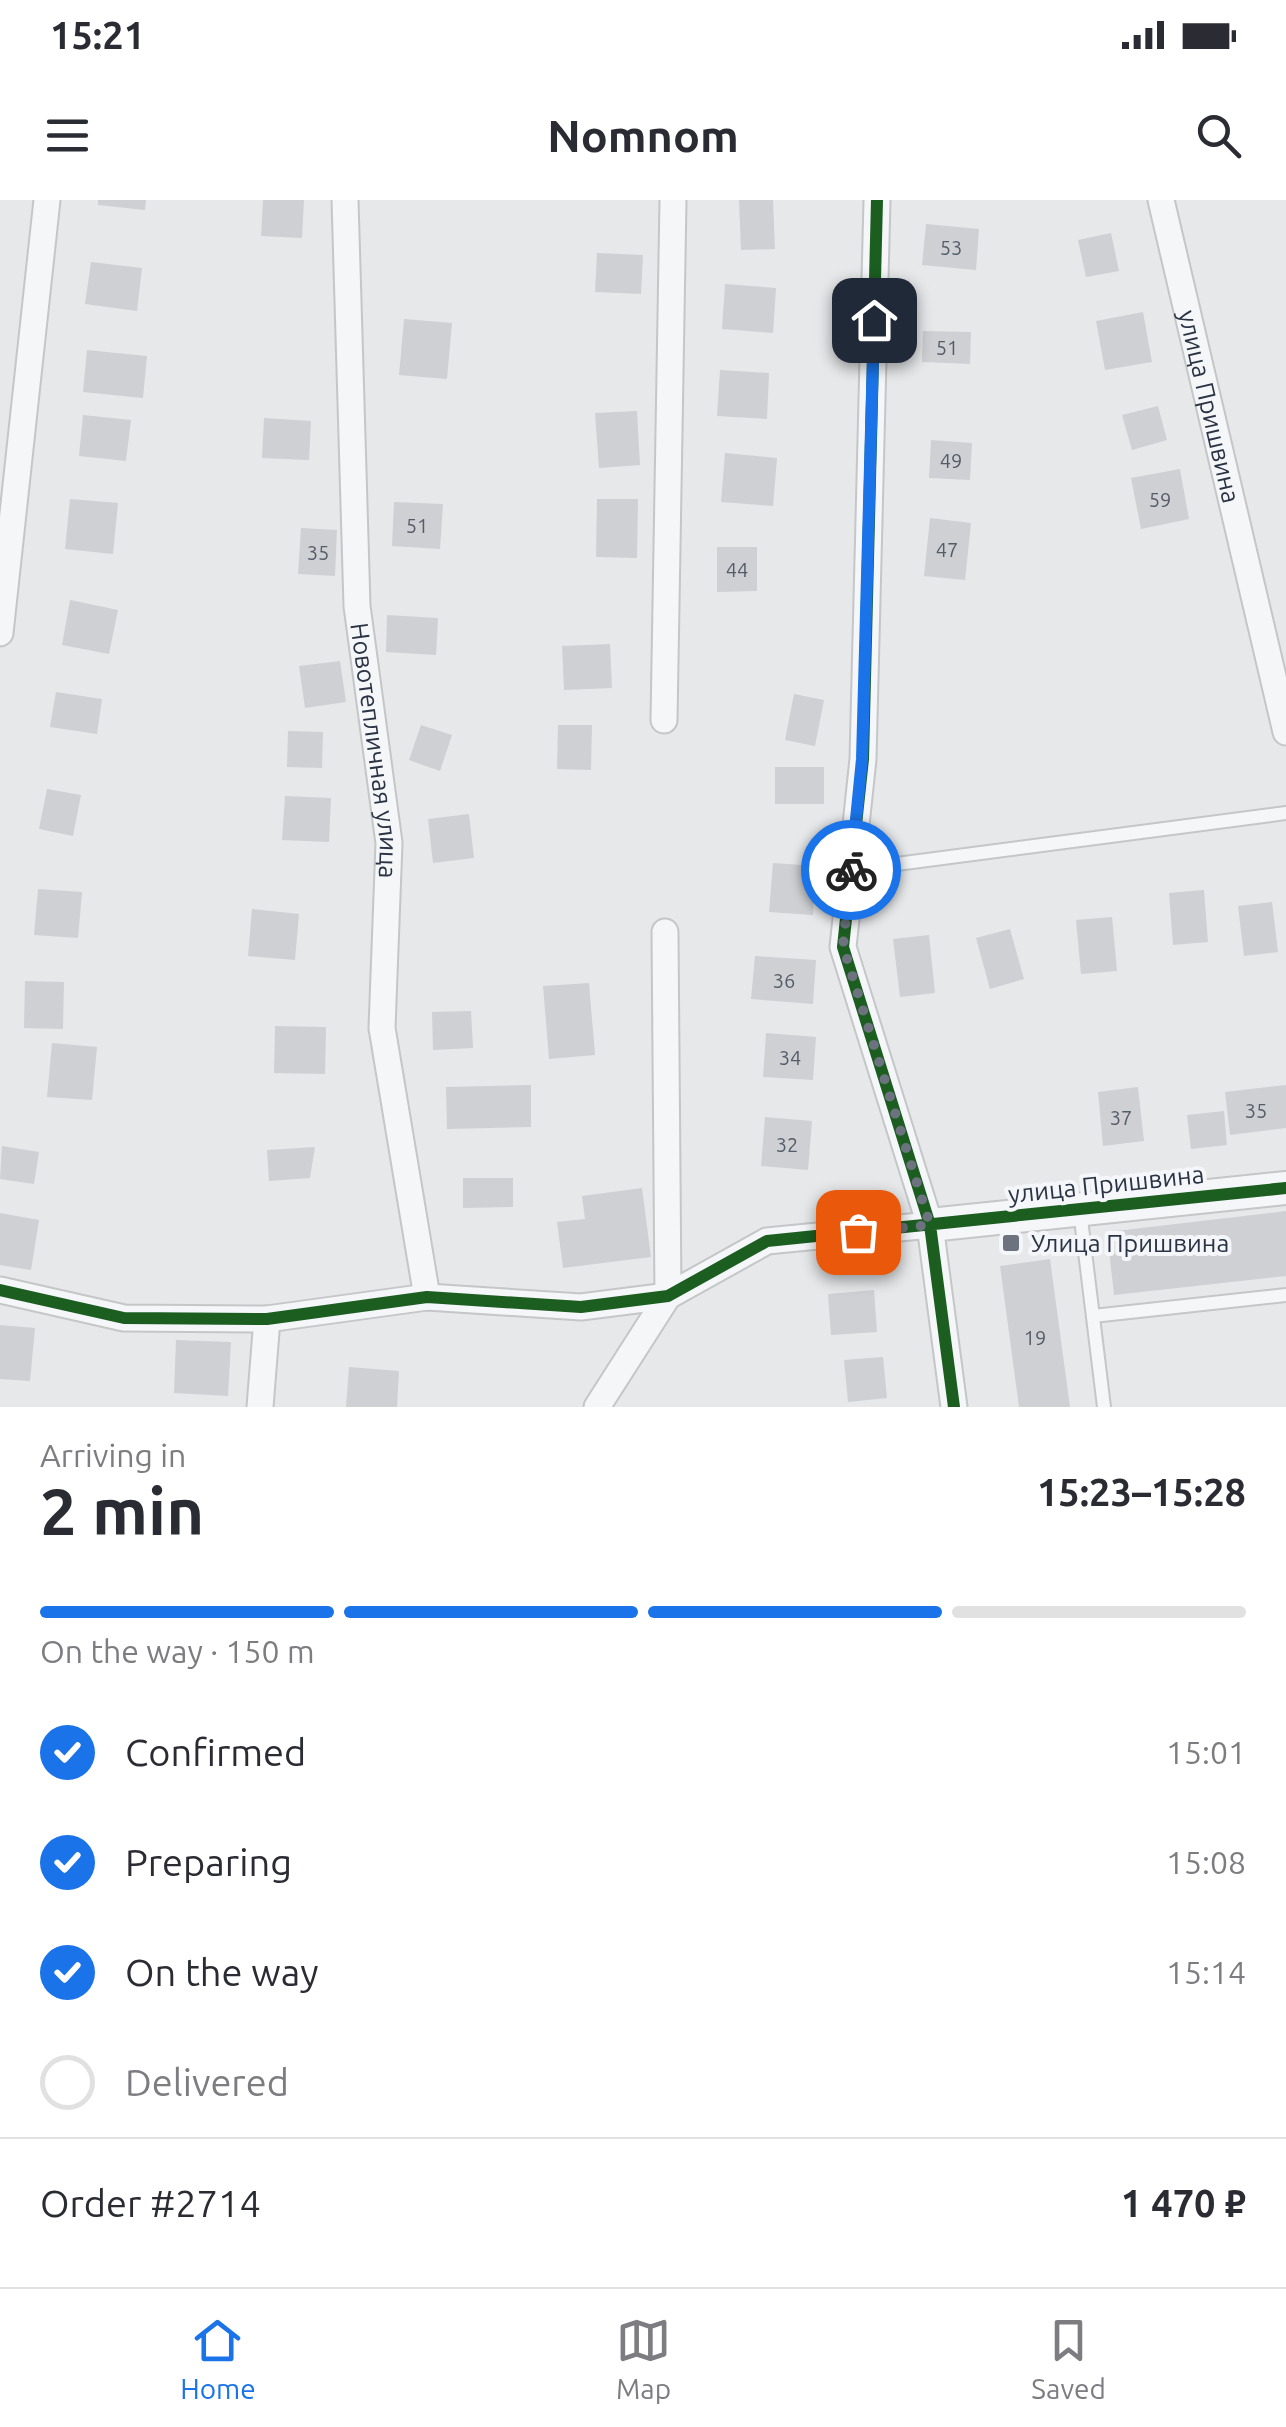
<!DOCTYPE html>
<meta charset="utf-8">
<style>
:root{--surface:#fff;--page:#f7f7f7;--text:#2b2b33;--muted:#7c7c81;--line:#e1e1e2;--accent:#1a73e8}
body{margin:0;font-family:Ubuntu,sans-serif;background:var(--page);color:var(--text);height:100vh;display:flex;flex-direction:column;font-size:38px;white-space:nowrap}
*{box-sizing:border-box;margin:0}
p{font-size:32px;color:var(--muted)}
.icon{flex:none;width:55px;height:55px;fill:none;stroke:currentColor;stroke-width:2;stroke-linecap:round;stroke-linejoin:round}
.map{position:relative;height:1207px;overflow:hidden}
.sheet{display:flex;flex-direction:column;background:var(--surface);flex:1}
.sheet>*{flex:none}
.pin{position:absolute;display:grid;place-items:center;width:85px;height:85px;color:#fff;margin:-42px;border-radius:20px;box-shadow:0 5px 15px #0006}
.courier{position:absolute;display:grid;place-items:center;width:100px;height:100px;margin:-50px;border:8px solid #1a73e8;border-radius:50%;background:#fff;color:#222;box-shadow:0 2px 12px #0007}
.headline em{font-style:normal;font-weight:700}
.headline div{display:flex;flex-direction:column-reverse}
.headline{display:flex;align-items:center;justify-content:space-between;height:170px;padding:0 40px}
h1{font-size:65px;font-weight:700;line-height:75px}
.bar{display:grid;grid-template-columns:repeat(4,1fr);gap:15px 10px;align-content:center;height:120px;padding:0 40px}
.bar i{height:12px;border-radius:8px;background:var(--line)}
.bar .current{background:var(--accent)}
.bar p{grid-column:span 4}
.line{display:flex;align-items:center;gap:25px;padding:0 40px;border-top:2px solid var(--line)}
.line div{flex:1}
ol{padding:0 40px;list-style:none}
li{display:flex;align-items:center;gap:30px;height:110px}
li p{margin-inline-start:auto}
li .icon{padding:10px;border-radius:50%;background:var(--accent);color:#fff;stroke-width:4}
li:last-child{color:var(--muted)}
li i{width:55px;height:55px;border:5px solid var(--line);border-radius:50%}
.status{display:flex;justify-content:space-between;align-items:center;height:70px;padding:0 50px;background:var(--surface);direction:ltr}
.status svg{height:28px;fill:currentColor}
header{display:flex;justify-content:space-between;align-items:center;height:130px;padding:0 40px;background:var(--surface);font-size:45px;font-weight:700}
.dock{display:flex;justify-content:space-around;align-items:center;height:140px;border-top:2px solid var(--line);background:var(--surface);font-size:28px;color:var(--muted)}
.dock a{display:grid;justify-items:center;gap:5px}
.dock .current{color:var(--accent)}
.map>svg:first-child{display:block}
.building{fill:#ced0d3}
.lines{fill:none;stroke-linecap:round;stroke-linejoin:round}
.service-casing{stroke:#c4c6c8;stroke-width:16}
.minor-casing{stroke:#c4c6c8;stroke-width:29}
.tertiary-casing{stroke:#c4c6c8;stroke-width:36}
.service{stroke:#f5f6f7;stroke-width:12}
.minor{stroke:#f5f6f7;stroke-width:25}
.tertiary{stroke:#f5f6f7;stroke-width:32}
.cycleway-casing{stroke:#f4f6f9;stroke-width:19}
.cycleway{stroke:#1b5e20;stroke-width:12}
.done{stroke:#6c737f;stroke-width:10;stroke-dasharray:0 18}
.route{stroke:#1a73e8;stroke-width:12}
.poi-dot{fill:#6c737f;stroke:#f4f6f9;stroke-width:4}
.labels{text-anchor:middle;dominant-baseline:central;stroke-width:8;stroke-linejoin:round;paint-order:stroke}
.number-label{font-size:20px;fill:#545c69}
.street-label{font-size:25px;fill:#2b3445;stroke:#f4f6f9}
.poi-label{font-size:25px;fill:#2b3445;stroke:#f4f6f9;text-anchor:start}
</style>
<div class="status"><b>15:21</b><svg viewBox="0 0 49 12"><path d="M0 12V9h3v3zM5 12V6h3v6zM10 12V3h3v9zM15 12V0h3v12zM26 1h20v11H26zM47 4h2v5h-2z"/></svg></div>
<header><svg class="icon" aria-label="menu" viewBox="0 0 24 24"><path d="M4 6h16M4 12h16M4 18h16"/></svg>Nomnom<svg class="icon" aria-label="search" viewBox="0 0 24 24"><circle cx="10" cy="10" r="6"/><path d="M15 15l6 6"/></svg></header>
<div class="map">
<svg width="1286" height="1207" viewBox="0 0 1286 1207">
<rect width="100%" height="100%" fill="#e6e8ea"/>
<!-- building -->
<path class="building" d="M98 0H146L145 10 98 5Z
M263 0H304L302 38 261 36Z
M739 0H773L775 49 741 50Z
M926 24 979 29 976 70 922 65Z
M1111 33 1119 71 1086 77 1078 40Z
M597 53 643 55 641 94 595 92Z
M91 62 142 68 137 111 85 104Z
M725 84 776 88 773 133 722 129Z
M1143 112 1152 162 1105 170 1096 121Z
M404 119 452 123 447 179 399 175Z
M923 131 971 132 970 164 922 162Z
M87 150 147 156 143 198 83 192Z
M720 170 769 173 767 219 717 216Z
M1158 206 1167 240 1132 250 1122 215Z
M637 211 640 265 599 268 595 213Z
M83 215 131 220 126 261 79 256Z
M264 218 311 221 309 260 262 258Z
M931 240 972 243 970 280 929 278Z
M725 253 777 258 773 306 721 302Z
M1180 269 1189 319 1141 329 1131 278Z
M70 299 118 303 113 354 65 349Z
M597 299H638L637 358 596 357Z
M394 302 443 304 440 349 392 346Z
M930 318 971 323 965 380 924 376Z
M301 328 337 330 335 376 298 374Z
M717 347H757V391L717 392Z
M70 400 118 410 109 454 62 445Z
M387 415 438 418 436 455 386 452Z
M610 444 612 488 564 490 562 446Z
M340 461 346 502 305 508 299 466Z
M56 492 102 499 97 534 50 527Z
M794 494 824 500 815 546 785 540Z
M421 525 452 535 440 571 409 560Z
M558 525H592L591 570 557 569Z
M288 531 323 532 322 568 287 567Z
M775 567H824V604H775Z
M47 589 81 595 73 636 39 629Z
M285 596 331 598 329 642 282 640Z
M469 614 474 658 433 663 428 619Z
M773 663 816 666 813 715 769 712Z
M38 689 82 692 78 738 34 735Z
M1204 690 1208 742 1173 745 1169 693Z
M1272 702 1278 752 1244 756 1238 706Z
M252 709 299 714 295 760 248 756Z
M1112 717 1117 771 1081 774 1076 720Z
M1010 729 1024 779 990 789 976 738Z
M929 735 935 793 900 797 893 739Z
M755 756 816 760 813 804 751 799Z
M25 781 64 782 63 829 24 828Z
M589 783 595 855 549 859 543 786Z
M471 811 473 848 433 850 432 812Z
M275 826 326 827 325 874 274 873Z
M766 833 816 837 813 880 763 877Z
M52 843 97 847 92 900 47 897Z
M531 885V927L447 929 446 887Z
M1286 885V928L1230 935 1225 892Z
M1138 887 1144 941 1103 946 1098 892Z
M1224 911 1227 945 1191 949 1187 915Z
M765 917 812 921 808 970 761 966Z
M2 946 39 952 34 984 0 979Z
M315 947 310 978 269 981 267 950Z
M463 978H513V1007L463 1008Z
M642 988 651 1057 563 1068 557 1022 585 1019 582 996Z
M1286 1011V1076L1114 1095 1107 1032Z
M0 1013 39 1020 31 1070 0 1065Z
M1050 1059 1070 1207H1019L1000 1066Z
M874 1090 877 1132 831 1135 828 1094Z
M0 1125 35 1128 30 1181 0 1179Z
M176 1140 231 1142 228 1196 174 1193Z
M883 1157 887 1198 848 1202 844 1160Z
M349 1167 399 1171 397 1207H346Z"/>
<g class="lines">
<defs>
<path id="service" d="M851 670 1286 613
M1080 1011 1104 1207
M1093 1116 1286 1095"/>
<g id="minor">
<path id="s1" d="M345 0 357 406 389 643 382 828 427 1097"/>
<path d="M877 0 863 559 843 747 930 1025 954 1207"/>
<path id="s2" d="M1161 0 1286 532"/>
<path d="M0 433 47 0"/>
<path d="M664 520 673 0"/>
<path d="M0 1090 124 1118 267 1119 427 1097 581 1107 668 1096 767 1041 930 1025"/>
<path d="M260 1207 267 1119"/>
<path d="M597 1207 668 1096 665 732"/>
</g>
<path id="tertiary" d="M930 1025 1286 988"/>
</defs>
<!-- service casing -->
<use href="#service" class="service-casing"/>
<!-- minor casing -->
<use href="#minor" class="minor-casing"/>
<!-- tertiary casing -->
<use href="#tertiary" class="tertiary-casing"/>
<!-- service -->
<use href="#service" class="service"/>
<!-- minor -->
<use href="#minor" class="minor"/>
<!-- tertiary -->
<use href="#tertiary" class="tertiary"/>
<defs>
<path id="cycleway" d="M877 0 863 559 843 747 930 1025 954 1207
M0 1090 124 1118 267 1119 427 1097 581 1107 668 1096 767 1041 1286 988"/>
</defs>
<!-- cycleway casing -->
<use href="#cycleway" class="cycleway-casing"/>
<!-- cycleway -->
<use href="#cycleway" class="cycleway"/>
</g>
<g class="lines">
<!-- done -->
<path class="done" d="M851 670 843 746 930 1025 858 1032"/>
<!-- route -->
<path class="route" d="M851 670 862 559 874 120"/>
</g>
<!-- markers -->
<rect class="poi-dot" x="1001" y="1033" width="20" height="20" rx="5"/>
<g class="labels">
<!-- number labels -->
<g class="number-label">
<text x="951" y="47">53</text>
<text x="947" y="147">51</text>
<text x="951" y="260">49</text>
<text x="1160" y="299">59</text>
<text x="417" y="325">51</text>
<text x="947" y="349">47</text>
<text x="318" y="352">35</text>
<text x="737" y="369">44</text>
<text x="784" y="780">36</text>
<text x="790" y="857">34</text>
<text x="1256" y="910">35</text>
<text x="1121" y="917">37</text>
<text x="787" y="944">32</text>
<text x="1035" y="1137">19</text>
</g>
<!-- street labels -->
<g class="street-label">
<text stroke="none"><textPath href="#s2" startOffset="212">улица Пришвина</textPath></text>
<text stroke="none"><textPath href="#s1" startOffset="552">Новотепличная улица</textPath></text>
<text transform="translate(1106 984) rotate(-6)">улица Пришвина</text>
</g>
<!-- poi labels -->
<g class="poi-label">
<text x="1031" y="1043">Улица Пришвина</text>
</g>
</g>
</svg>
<div class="pin" style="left:858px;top:1032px;background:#ea580c"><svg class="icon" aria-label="bag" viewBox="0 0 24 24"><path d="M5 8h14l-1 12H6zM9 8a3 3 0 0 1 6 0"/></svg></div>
<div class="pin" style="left:874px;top:120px;background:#1f2937"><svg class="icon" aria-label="home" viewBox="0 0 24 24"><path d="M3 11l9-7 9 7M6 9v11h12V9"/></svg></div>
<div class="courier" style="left:851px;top:670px"><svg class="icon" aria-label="bike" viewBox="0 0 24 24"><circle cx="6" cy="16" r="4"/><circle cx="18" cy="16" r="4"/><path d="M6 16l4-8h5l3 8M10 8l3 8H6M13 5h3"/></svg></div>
</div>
<section class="sheet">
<div class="headline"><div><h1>2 min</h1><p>Arriving in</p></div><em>15:23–15:28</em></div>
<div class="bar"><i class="current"></i><i class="current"></i><i class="current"></i><i></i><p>On the way · 150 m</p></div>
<ol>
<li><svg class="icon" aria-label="check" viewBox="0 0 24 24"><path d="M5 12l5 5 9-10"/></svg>Confirmed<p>15:01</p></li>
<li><svg class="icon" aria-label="check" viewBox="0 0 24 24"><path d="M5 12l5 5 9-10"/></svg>Preparing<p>15:08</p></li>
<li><svg class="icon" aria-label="check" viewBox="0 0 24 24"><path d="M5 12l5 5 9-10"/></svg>On the way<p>15:14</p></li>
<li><i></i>Delivered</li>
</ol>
<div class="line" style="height:130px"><div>Order #2714</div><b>1 470 ₽</b></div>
</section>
<nav class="dock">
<a class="current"><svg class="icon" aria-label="home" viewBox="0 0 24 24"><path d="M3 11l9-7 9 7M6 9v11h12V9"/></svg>Home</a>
<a><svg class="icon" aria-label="map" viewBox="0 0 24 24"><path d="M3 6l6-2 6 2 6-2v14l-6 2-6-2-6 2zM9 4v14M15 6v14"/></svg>Map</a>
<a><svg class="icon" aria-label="saved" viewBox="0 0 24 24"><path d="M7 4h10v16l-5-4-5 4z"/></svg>Saved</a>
</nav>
